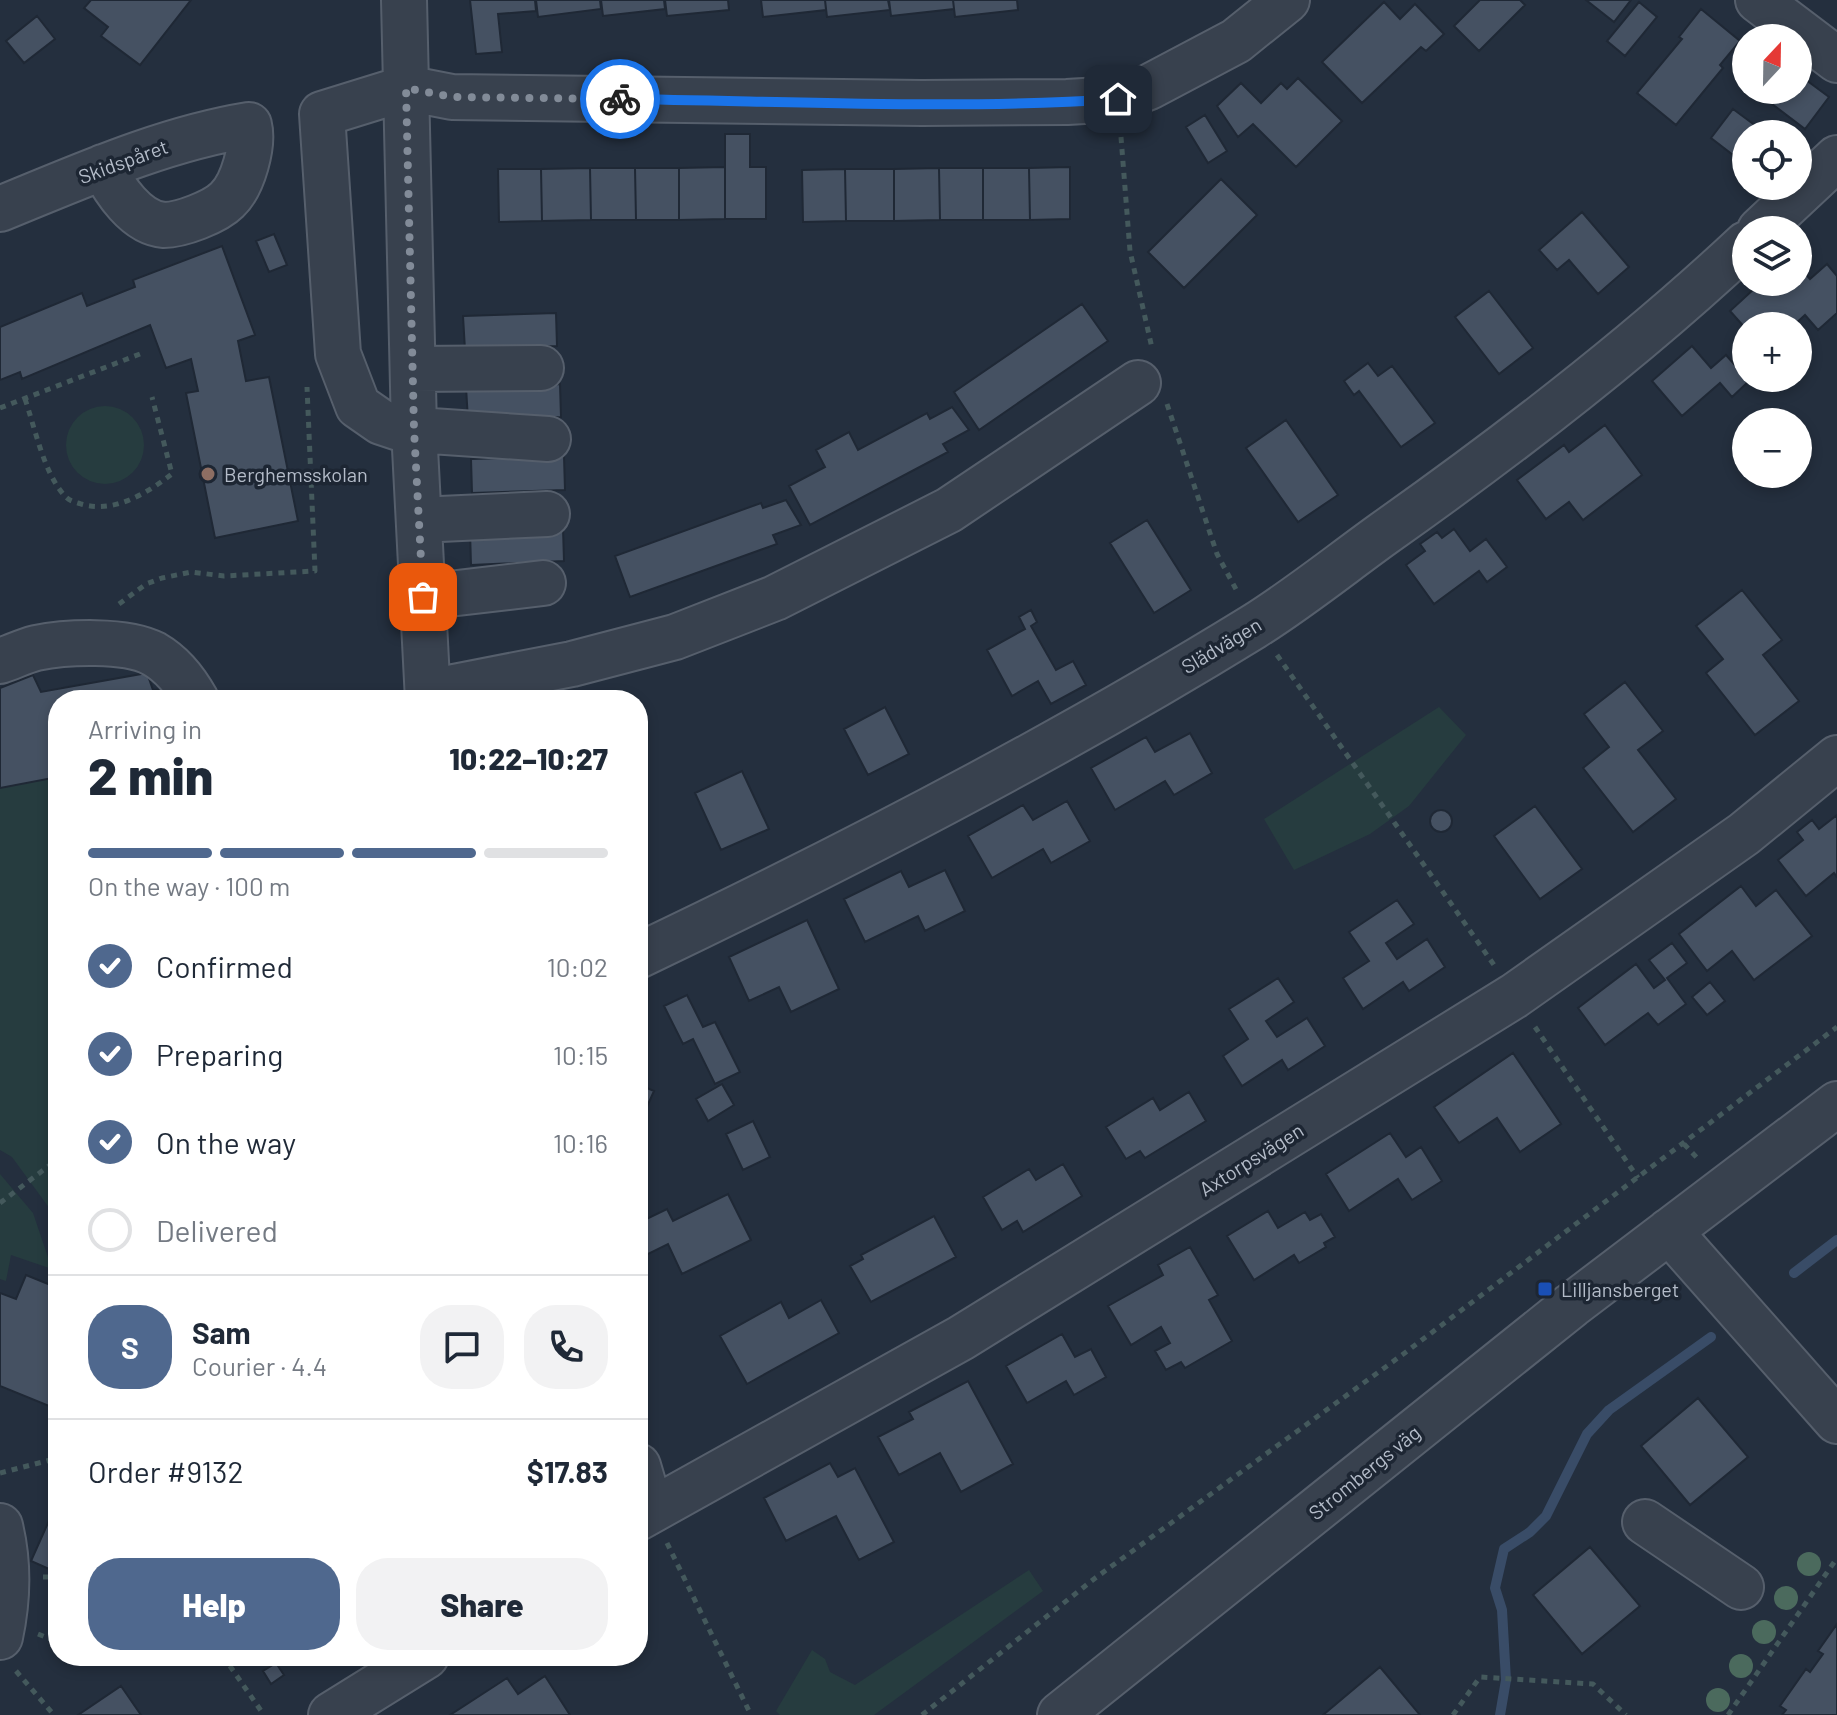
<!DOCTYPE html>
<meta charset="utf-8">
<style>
:root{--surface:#fff;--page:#f2f2f3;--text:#1f2937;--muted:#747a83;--line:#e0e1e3;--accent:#4f688e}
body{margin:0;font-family:Barlow,sans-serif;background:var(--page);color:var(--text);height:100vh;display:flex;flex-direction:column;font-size:30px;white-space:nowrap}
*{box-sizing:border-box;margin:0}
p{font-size:26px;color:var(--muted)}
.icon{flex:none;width:44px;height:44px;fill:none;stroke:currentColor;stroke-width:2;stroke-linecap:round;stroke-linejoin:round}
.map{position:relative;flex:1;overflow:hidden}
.panel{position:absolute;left:48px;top:690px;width:600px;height:976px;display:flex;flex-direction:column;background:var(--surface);border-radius:32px;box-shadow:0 4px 12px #0003}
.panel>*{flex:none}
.needle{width:52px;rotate:22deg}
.tools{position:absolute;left:1732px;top:24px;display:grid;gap:16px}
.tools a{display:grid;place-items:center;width:80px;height:80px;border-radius:50%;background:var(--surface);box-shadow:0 4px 12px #0003;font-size:40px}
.pin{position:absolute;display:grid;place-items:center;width:68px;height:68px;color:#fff;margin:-34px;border-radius:16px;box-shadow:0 4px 12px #0006}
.courier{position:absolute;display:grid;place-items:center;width:80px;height:80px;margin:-40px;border:6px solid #1a73e8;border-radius:50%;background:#fff;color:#222;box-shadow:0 2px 10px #0007}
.overview em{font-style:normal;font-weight:800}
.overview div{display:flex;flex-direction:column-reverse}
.overview{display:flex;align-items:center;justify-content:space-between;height:136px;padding:0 40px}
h1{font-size:52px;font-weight:800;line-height:60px}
.bar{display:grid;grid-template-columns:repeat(4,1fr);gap:12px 8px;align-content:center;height:96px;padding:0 40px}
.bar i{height:10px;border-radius:6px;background:var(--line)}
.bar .active{background:var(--accent)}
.bar p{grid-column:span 4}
.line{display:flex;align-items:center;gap:20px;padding:0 40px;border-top:2px solid var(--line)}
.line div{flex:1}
.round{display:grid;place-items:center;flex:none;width:84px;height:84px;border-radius:32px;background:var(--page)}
ol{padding:0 40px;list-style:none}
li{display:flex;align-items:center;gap:24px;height:88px}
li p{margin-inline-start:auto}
li .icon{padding:8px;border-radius:50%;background:var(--accent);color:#fff;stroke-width:4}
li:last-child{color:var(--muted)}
li i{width:44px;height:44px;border:4px solid var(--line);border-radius:50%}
.action{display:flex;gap:16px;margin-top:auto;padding:16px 40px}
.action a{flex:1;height:92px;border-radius:32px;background:var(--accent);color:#fff;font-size:32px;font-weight:800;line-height:92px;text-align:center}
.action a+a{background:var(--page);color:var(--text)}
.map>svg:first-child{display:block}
.green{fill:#263c3f}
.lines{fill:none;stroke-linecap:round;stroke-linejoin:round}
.stream{stroke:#394c67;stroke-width:10}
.building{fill:#455162;stroke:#1f2835;stroke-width:2}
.minor-casing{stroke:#565f6c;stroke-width:48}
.path{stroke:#44595c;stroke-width:5;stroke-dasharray:6 6;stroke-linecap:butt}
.minor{stroke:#38414e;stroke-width:44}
.tree{fill:#4b6a5d}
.done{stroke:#828b98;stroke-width:8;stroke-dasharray:0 14.4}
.route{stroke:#1a73e8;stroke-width:10}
.education-dot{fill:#8d6e63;stroke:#1d2633;stroke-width:3}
.transit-dot{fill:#1a4fb4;stroke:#1d2633;stroke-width:3}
.labels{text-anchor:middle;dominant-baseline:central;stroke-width:7;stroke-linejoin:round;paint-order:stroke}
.street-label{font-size:20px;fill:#b4bcc9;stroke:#1d2633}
.poi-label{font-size:20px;fill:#b4bcc9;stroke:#1d2633;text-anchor:start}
</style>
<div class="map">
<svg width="1837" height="1715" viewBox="0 0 1837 1715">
<rect width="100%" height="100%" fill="#242f3e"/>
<!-- green -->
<path class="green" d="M66 445a39 39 0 1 1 78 0a39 39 0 1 1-78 0Z
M1439 707 1466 735 1409 806 1370 834 1294 870 1264 819Z
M58 769V1220L12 1157 0 1150V775Z
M0 1174 33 1213 52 1269 11 1255 6 1281 0 1279Z
M1029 1570 1043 1591 874 1715H780L776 1711 812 1650 825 1659 830 1672 855 1685Z"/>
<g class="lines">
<!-- stream -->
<path class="stream" d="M1794 1273 1837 1240
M1500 1715 1506 1680 1502 1610 1495 1588 1504 1549 1530 1532 1546 1516 1587 1434 1609 1410 1711 1337"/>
</g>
<!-- building -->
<path class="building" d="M91 0H191L140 65 101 36 108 27 84 8Z
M470 0H535L536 11 498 14 502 52 476 54Z
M536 0H600L601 9 538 17Z
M601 0H664L665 9 603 16Z
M665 0H728L729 10 667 16Z
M761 0H825L826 10 763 17Z
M825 0H888L890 10 827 17Z
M889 0H953L954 9 891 16Z
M953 0H1017L1018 10 955 17Z
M1480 0H1520L1525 5 1479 51 1454 26Z
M1586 0H1631L1614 22Z
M1384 2 1400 19 1415 4 1444 34 1426 51 1421 47 1362 103 1322 62Z
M1639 2 1657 17 1625 56 1607 41Z
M1701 9 1740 41 1720 65 1723 68 1676 125 1637 93 1682 39 1679 37Z
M37 16 55 39 24 63 6 41Z
M1798 74 1829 97 1805 129 1768 101 1777 90H1798Z
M1298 78 1342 121 1296 167 1253 124 1238 137 1217 106 1241 83 1261 103 1281 83 1287 89Z
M1733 109 1760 129 1756 134H1746V147L1737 158 1711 138Z
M1205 115 1227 151 1208 163 1186 127Z
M725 134H750V167H766V219H725Z
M725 167V219L679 220V168Z
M1070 167V219L1030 220 1029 168Z
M590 168 591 220 542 221 541 169Z
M590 168H635L636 220H591Z
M635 168H679V220H636Z
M939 168H983V220H940Z
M939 168 940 220 894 221V169Z
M983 168H1029L1030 220H983Z
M498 169H541L542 221 499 222Z
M845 169H894V221H846Z
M845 169 846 221 803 222 802 170Z
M1221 179 1257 215 1184 288 1148 252Z
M1582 212 1629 267 1598 294 1569 260 1557 270 1539 250Z
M274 234 287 265 269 272 256 241Z
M222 246 255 335 238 341 246 381 269 377 298 521 215 538 186 393 198 391 191 359 166 368 150 325 22 379 20 372 0 380V327L82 293 87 306 135 287 133 280Z
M1827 264 1837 276V313L1818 330 1805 315 1793 326H1746V329L1730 311 1755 288 1751 284 1753 282H1798V265L1810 279Z
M1489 291 1533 348 1499 374 1455 317Z
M1082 304 1108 341 979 430 954 392Z
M556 313 557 346 465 350 463 316Z
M1692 346 1711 368 1726 355 1749 381 1732 397 1720 383 1682 416 1652 381Z
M1368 363 1378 376 1392 366 1435 423 1401 447 1359 391 1354 395 1344 381Z
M560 384 561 417 468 420 466 387Z
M952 407 969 430 943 444 948 452 810 525 789 486 825 467 816 450 849 432 858 450 927 413 930 419Z
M1286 420 1338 495 1298 522 1246 448Z
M1605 425 1642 475 1583 520 1569 502 1546 519 1517 480 1564 445 1569 452Z
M564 456 565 490 472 493 471 459Z
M786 500 801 525 773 535 777 544 630 597 615 556 761 503 763 508Z
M1147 520 1191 590 1154 613 1110 543Z
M563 528 564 561 471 565 470 531Z
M1454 529 1470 551 1486 539 1507 567 1487 582 1479 571 1434 604 1406 565 1425 551 1420 544 1437 532 1442 538Z
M1742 590 1782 640 1763 655 1799 701 1755 735 1706 673 1723 659 1696 626Z
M1031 610 1037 622 1031 626 1056 670 1073 661 1086 685 1051 704 1038 681 1012 696 987 650 1025 629 1019 617Z
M147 673 153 690 166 689 167 700H58V777L0 788V688L33 675 41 692Z
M1625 682 1663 731 1638 750 1676 799 1633 832 1583 768 1609 747 1584 714Z
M885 707 909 754 868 775 844 729Z
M1190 733 1212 773 1174 795 1165 781 1115 810 1091 768 1146 737 1155 752Z
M742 771 769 829 721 850 695 793Z
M1067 801 1090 841 1051 863 1043 849 992 878 968 836 1023 805 1033 820Z
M1535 806 1582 869 1540 899 1494 836Z
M1430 821a11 11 0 1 1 22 0a11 11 0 1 1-22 0Z
M1837 815V877L1834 873 1806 896 1778 860 1803 840 1797 832 1812 820 1819 829Z
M945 870 965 911 925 931 918 916 865 942 844 899 901 871 909 887Z
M1741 886 1756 906 1776 890 1812 936 1754 980 1732 951 1707 971 1679 934Z
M1397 900 1414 924 1386 943 1397 959 1427 939 1445 967 1409 991 1403 982 1363 1009 1343 978 1369 961 1349 932Z
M807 920 839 989 791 1012 779 987 749 1001 729 957Z
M1672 943 1687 963 1667 978 1686 1004 1658 1025 1648 1013 1605 1045 1578 1008 1636 964 1654 988 1665 980 1649 960Z
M1278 978 1294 1002 1266 1021 1277 1037 1307 1018 1325 1046 1288 1070 1282 1060 1242 1086 1223 1056 1248 1039 1229 1009Z
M1710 982 1725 1001 1707 1015 1692 997Z
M687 995 703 1027 715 1022 740 1072 715 1084 693 1039 683 1044 664 1006Z
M1513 1053 1561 1124 1520 1152 1497 1118 1459 1143 1434 1107Z
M638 1084 654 1091 638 1127Z
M722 1084 734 1105 708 1121 696 1099Z
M1189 1092 1206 1121 1145 1158 1140 1151 1126 1159 1106 1127 1153 1098 1160 1110Z
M753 1121 770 1157 743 1170 726 1134Z
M1390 1133 1406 1157 1421 1147 1442 1181 1412 1200 1398 1179 1349 1211 1326 1174Z
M1063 1164 1082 1196 1023 1232 1017 1221 1002 1230 983 1197 1029 1169 1036 1180Z
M728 1194 751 1240 682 1274 668 1244 638 1259V1223L667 1209 673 1221Z
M1268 1211 1278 1228 1305 1212 1310 1220 1321 1214 1335 1237 1324 1243 1326 1247 1299 1263 1294 1255 1254 1280 1227 1236Z
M934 1216 956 1257 871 1302 850 1266 863 1259 861 1255Z
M1190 1247 1218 1295 1209 1300 1232 1341 1185 1368 1181 1362 1166 1370 1155 1351 1170 1343 1161 1327 1131 1345 1108 1306 1163 1275 1158 1265Z
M26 1275 58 1288V1385L49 1406 0 1386V1293L16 1299Z
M821 1300 839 1333 747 1384 720 1336 781 1302 789 1318Z
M1062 1334 1075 1357 1091 1349 1106 1377 1074 1395 1066 1381 1027 1403 1006 1366Z
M968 1381 1013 1464 961 1492 940 1453 899 1475 878 1437 913 1419 909 1412Z
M1698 1398 1748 1457 1690 1505 1641 1446Z
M830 1463 838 1477 855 1468 894 1542 859 1560 836 1516 786 1541 764 1498Z
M56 1505 58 1506V1573L31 1561Z
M1590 1547 1640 1606 1582 1654 1533 1595Z
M1837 1624V1715H1782L1786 1710 1780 1706 1806 1669 1810 1672 1823 1654 1818 1651Z
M276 1663 284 1675 271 1684 263 1671Z
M1380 1667 1420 1715H1323Z
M545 1676 570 1715H450L507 1678 518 1694Z
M121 1686 141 1715H78Z"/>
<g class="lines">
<defs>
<path id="minor" d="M404 0 414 429 428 700
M1758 0 1837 60
M0 209C81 176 163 139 249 125 254 145 243 185 227 200 215 212 181 225 164 225 136 223 114 189 103 167
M1760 230 1837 158
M413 369 541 368
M548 439 402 429 381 422 358 406 338 354 322 114 406 88 452 97 922 103 1067 102 1118 99 1149 87 1236 41 1287 0
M419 520 547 514
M423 597 543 583
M0 661C12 657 24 651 36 648 66 642 126 639 154 654 173 665 186 682 196 700
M428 692 572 664 675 637 775 598 949 510 1138 383
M638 956C848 856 1055 749 1253 627 1298 599 1340 565 1383 534 1509 445 1633 350 1746 244
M1669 1231 1837 1421
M638 1466 651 1510
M638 1518 961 1338 1514 996 1744 834 1837 758
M1645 1522 1741 1587
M0 1526C9 1563 8 1600 0 1637
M331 1715 426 1656
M1060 1715 1572 1305 1837 1104"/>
</defs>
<!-- minor casing -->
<use href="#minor" class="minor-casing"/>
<!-- path -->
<path class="path" d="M1121 137 1130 251 1152 348
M25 399C35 428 44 474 65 496 69 501 75 502 81 504 114 514 147 493 172 474L152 397
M1167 404 1217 554 1238 593
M0 408 140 354
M119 604 146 584 162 578 191 572 224 576 315 571 307 387
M1277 655 1494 965
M1535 1027 1638 1178
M1684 1144 1700 1161
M0 1203 58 1159
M0 1473 58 1458
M667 1543 751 1715
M43 1577H58
M38 1634 58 1642
M223 1656 264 1715
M16 1671 54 1715
M922 1715 1094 1579 1402 1355 1837 1027
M1453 1715 1480 1677 1593 1684 1626 1715
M1728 1715 1837 1558"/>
<!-- minor -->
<use href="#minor" class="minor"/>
</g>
<!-- trees -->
<g class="tree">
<circle cx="1809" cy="1564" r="12"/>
<circle cx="1786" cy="1598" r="12"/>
<circle cx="1764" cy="1632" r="12"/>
<circle cx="1741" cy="1666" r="12"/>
<circle cx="1718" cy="1700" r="12"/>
</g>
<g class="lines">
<!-- done -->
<path class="done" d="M423 597 414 429 406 88 452 97 620 99"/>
<!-- route -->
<path class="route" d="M620 99C786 101 953 110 1118 99"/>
</g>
<!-- markers -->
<circle class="education-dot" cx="208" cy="474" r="8"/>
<rect class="transit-dot" x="1537" y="1281" width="16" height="16" rx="4"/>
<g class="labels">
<!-- street labels -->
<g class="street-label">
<text transform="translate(123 161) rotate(-20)">Skidspåret</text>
<text transform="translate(1221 645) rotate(-31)">Slädvägen</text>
<text transform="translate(1251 1159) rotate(-32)">Axtorpsvägen</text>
<text transform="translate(1364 1472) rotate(-39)">Strombergs väg</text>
</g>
<!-- poi labels -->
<g class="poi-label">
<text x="224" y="474">Berghemsskolan</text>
<text x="1561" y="1289">Lilljansberget</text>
</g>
</g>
</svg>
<div class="tools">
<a><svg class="needle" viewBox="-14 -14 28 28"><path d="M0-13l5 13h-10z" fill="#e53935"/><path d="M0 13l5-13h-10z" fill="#747a83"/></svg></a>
<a><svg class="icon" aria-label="locate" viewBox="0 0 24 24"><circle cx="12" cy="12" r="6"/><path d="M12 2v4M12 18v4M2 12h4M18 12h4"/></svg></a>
<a><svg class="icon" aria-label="layers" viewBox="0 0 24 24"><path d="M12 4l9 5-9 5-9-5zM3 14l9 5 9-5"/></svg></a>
<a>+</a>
<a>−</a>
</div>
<div class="pin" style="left:423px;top:597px;background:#ea580c"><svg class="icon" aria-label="bag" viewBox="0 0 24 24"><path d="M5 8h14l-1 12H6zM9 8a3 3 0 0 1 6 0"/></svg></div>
<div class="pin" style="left:1118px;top:99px;background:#1f2937"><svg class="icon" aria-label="home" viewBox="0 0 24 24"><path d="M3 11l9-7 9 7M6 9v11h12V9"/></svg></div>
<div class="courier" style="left:620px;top:99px"><svg class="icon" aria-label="bike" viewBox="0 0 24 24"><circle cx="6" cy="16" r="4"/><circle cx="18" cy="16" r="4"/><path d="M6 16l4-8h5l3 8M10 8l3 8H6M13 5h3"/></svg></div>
<section class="panel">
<div class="overview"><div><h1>2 min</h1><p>Arriving in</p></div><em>10:22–10:27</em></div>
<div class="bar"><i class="active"></i><i class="active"></i><i class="active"></i><i></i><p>On the way · 100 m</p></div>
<ol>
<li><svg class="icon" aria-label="check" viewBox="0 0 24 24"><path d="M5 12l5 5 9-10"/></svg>Confirmed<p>10:02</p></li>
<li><svg class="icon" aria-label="check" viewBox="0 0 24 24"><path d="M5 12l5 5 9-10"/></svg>Preparing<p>10:15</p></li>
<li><svg class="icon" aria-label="check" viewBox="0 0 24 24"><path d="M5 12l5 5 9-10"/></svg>On the way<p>10:16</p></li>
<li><i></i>Delivered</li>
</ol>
<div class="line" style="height:144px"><b class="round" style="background:var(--accent);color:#fff">S</b><div><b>Sam</b><p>Courier · 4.4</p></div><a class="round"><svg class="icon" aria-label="chat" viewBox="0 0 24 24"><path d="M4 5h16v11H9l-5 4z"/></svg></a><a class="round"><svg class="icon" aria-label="phone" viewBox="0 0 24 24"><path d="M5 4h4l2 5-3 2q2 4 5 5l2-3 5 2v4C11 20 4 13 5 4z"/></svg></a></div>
<div class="line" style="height:104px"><div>Order #9132</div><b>$17.83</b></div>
<div class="action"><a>Help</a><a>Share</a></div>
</section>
</div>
